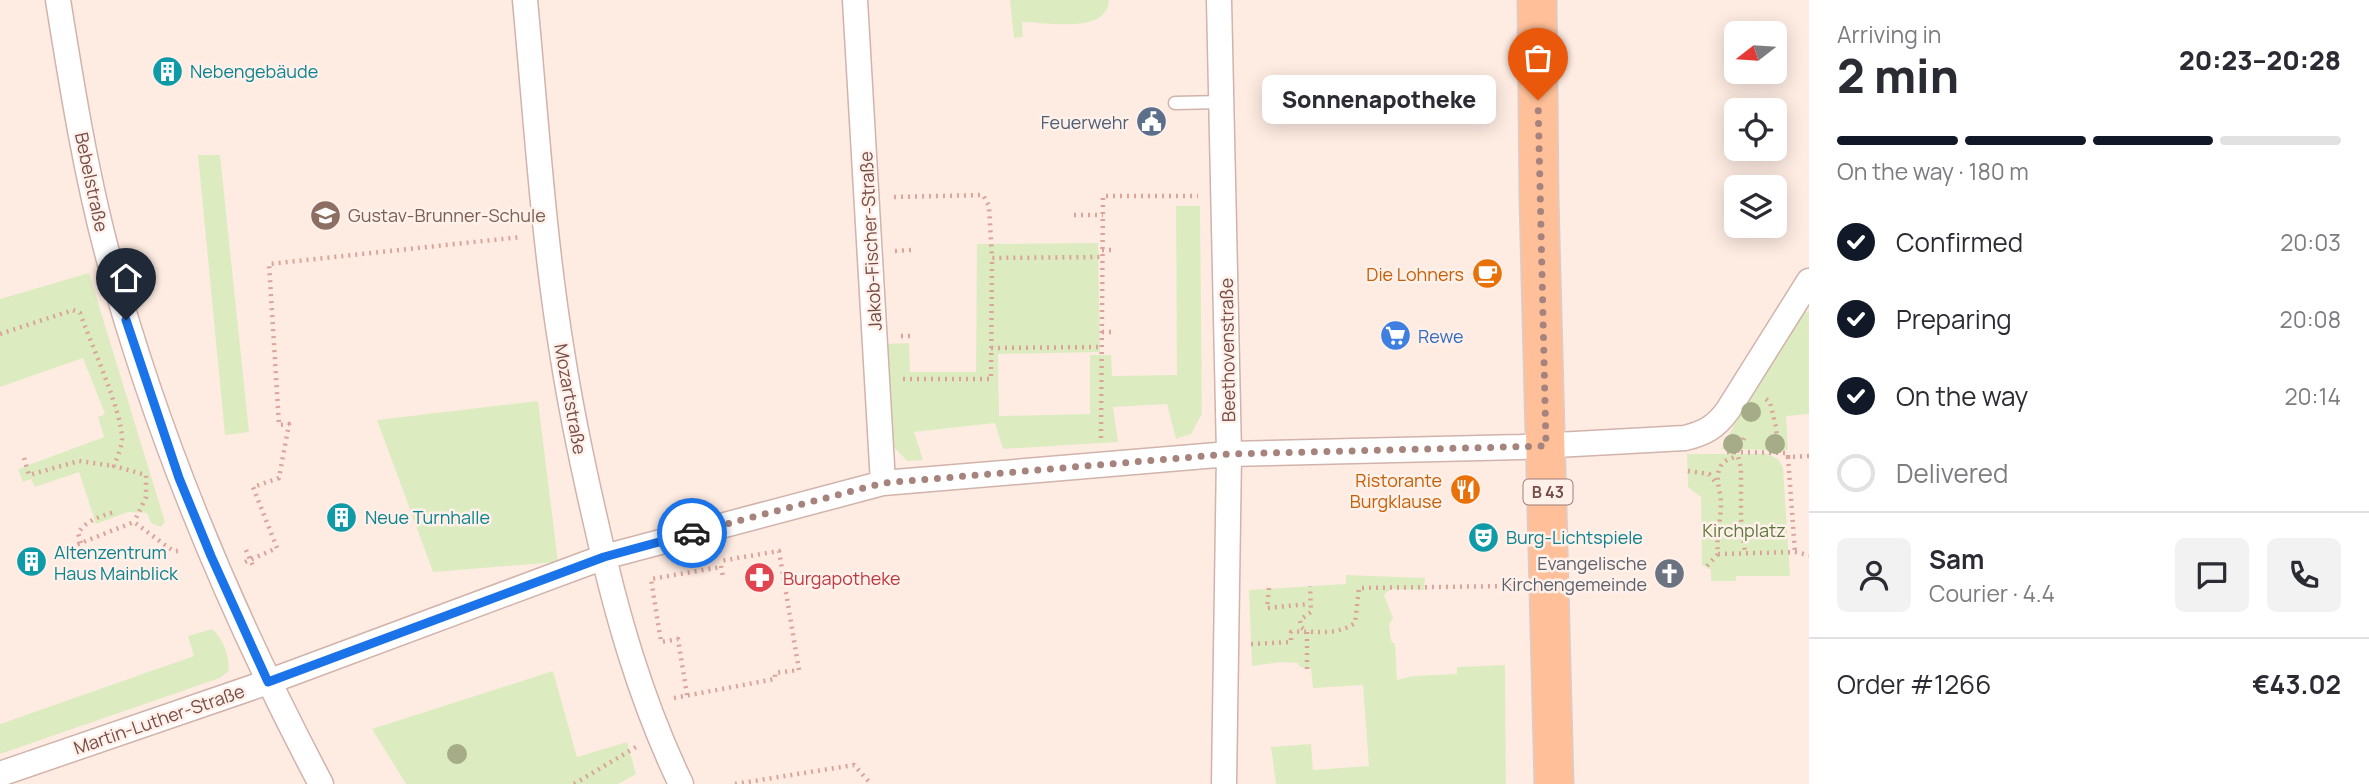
<!DOCTYPE html>
<meta charset="utf-8">
<style>
:root{--surface:#fff;--page:#f2f2f3;--text:#2b2b33;--muted:#7c7c81;--line:#e1e1e2;--accent:#111827}
body{margin:0;font-family:Manrope,sans-serif;background:var(--page);color:var(--text);height:100vh;display:flex;flex-direction:column;font-size:26px;white-space:nowrap}
*{box-sizing:border-box;margin:0}
p{font-size:23px;color:var(--muted)}
.icon{flex:none;width:38px;height:38px;fill:none;stroke:currentColor;stroke-width:2;stroke-linecap:round;stroke-linejoin:round}
.map{position:relative;flex:1;overflow:hidden}
.panel{display:flex;flex-direction:column;background:var(--surface);width:560px}
.panel>*{flex:none}
.needle{width:46px;rotate:253deg}
.buttons{position:absolute;left:1724px;top:21px;display:grid;gap:14px}
.buttons a{display:grid;place-items:center;width:63px;height:63px;border-radius:10px;background:var(--surface);box-shadow:0 4px 18px #0003;font-size:35px}
.pin{position:absolute;display:grid;place-items:center;width:60px;height:60px;color:#fff;margin:-72px -30px;border-radius:50% 50% 50% 0;rotate:-45deg;box-shadow:0 0 7px #0007}
.pin .icon{rotate:45deg}
.courier{position:absolute;display:grid;place-items:center;width:70px;height:70px;margin:-35px;border:5px solid #1a73e8;border-radius:50%;background:#fff;color:#222;box-shadow:0 2px 9px #0007}
.bubble{position:absolute;height:49px;border-radius:10px;background:var(--surface);box-shadow:0 4px 18px #0003;font-size:23px;font-weight:800;line-height:49px;text-align:center}
.head em{font-style:normal;font-weight:800}
.head div{display:flex;flex-direction:column-reverse}
.head{display:flex;align-items:center;justify-content:space-between;height:119px;padding:0 28px}
h1{font-size:46px;font-weight:800;line-height:52px}
.bar{display:grid;grid-template-columns:repeat(4,1fr);gap:10px 7px;align-content:center;height:84px;padding:0 28px}
.bar i{height:9px;border-radius:5px;background:var(--line)}
.bar .active{background:var(--accent)}
.bar p{grid-column:span 4}
.line{display:flex;align-items:center;gap:18px;padding:0 28px;border-top:2px solid var(--line)}
.line div{flex:1}
.round{display:grid;place-items:center;flex:none;width:74px;height:74px;border-radius:10px;background:var(--page)}
ol{padding:0 28px;list-style:none}
li{display:flex;align-items:center;gap:21px;height:77px}
li p{margin-inline-start:auto}
li .icon{padding:7px;border-radius:50%;background:var(--accent);color:#fff;stroke-width:4}
li:last-child{color:var(--muted)}
li i{width:38px;height:38px;border:4px solid var(--line);border-radius:50%}
main{display:flex;flex:1;min-height:0}
.map>svg:first-child{display:block}
.green{fill:#ddecc0}
.lines{fill:none;stroke-linecap:round;stroke-linejoin:round}
.service-casing{stroke:#d1b3ab;stroke-width:15}
.minor-casing{stroke:#d1b3ab;stroke-width:27}
.primary-casing{stroke:#d9cdcb;stroke-width:41}
.path{stroke:#daa49b;stroke-width:4.5;stroke-dasharray:2 5;stroke-linecap:butt}
.service{stroke:#fff;stroke-width:12}
.minor{stroke:#fff;stroke-width:24}
.primary{stroke:#ffbf98;stroke-width:38}
.tree{fill:#a5ac87}
.done{stroke:#a6847d;stroke-width:7;stroke-dasharray:0 12.6}
.route{stroke:#1a73e8;stroke-width:9}
.labels{text-anchor:middle;dominant-baseline:central;stroke-width:5;stroke-linejoin:round;paint-order:stroke}
.shield{fill:#fff1ea;stroke:#a07e78;stroke-width:2}
.shield-label{font-size:16px;font-weight:bold;fill:#774c47}
.culture-label{font-size:18px;fill:#0d838f;stroke:#fff1ea;text-anchor:start}
.service-label{font-size:18px;fill:#4e5e75;stroke:#fff1ea;text-anchor:end}
.street-label{font-size:18px;fill:#774c47;stroke:#fff1ea}
.education-label{font-size:18px;fill:#785e54;stroke:#fff1ea;text-anchor:start}
.food-label{font-size:18px;fill:#c56008;stroke:#fff1ea;text-anchor:end}
.shop-label{font-size:18px;fill:#366cbe;stroke:#fff1ea;text-anchor:start}
.park-label{font-size:18px;fill:#5d783c;stroke:#fff1ea}
.worship-label{font-size:18px;fill:#5b616d;stroke:#fff1ea;text-anchor:end}
.health-label{font-size:18px;fill:#be3a42;stroke:#fff1ea;text-anchor:start}
</style>
<main>
<div class="map">
<svg width="1809" height="784" viewBox="0 0 1809 784">
<rect width="100%" height="100%" fill="#feece2"/>
<!-- green -->
<path class="green" d="M1010 0H1109C1108 35 1045 22 1022 22L1023 37 1014 38Z
M198 155H220L249 432 225 435Z
M1176 206H1200L1202 414 1191 434 1176 439 1167 404 1113 407 1118 442 1003 449 995 423 914 432 923 460 907 461 893 446 887 344 909 343 910 372H976L977 244 1098 243 1100 352 998 354 999 416 1090 414V355H1111L1112 376 1177 375Z
M89 273 165 522 161 527 151 523 147 513 128 512 96 524 79 472 35 487 31 479 23 482 18 469 104 437 98 417 105 414 83 358 0 387V299Z
M1809 311V414L1786 416 1788 450 1721 449 1795 316Z
M538 401 558 562 433 572 377 420Z
M1687 454H1768L1779 460 1783 468 1790 576H1736V581H1711V570L1702 565 1701 497 1688 487Z
M1346 575 1425 578 1424 590 1391 589 1384 595 1393 618 1389 625 1391 641 1395 644 1397 680 1413 676 1457 674V667L1505 665 1506 784H1276L1271 747 1311 744 1313 770 1369 766 1363 685 1313 688 1311 669 1300 667 1298 663 1280 662 1252 666 1249 590 1346 584Z
M212 629C223 638 231 658 228 672L220 678 0 754V724L194 656 188 636Z
M553 671 577 757 627 742 636 774 618 784H406L372 729Z"/>
<g class="lines">
<defs>
<path id="service" d="M1175 103 1221 102"/>
<path id="minor" d="M58 0C72 87 86 175 109 260 159 443 232 616 321 784
M525 0C536 117 543 236 562 352 571 410 583 467 596 523 616 613 641 701 681 784
M855 0 883 483
M1219 0 1229 454 1224 784
M0 774 268 682 604 557 883 483 1229 454 1521 447 1685 438C1705 433 1716 427 1728 410L1809 281"/>
<path id="primary" d="M1537 0 1539 199 1554 784"/>
</defs>
<!-- service casing -->
<use href="#service" class="service-casing"/>
<!-- minor casing -->
<use href="#minor" class="minor-casing"/>
<!-- primary casing -->
<use href="#primary" class="primary-casing"/>
<!-- path -->
<path class="path" d="M894 197 983 195 989 206 992 258 1102 257
M1074 215H1103
M1102 250H1113
M895 251 911 250
M1102 332H1114
M0 334 73 310 80 313C90 342 123 413 122 440 121 449 117 458 114 466L146 475V497L134 522
M901 336H911
M991 348 1101 347
M903 379H991L992 258
M1766 399 1770 402 1776 427 1778 453
M1101 438 1103 196H1198
M1744 438 1737 452 1741 468V518L1745 553
M1727 452 1788 453V457L1809 456
M1788 457 1795 552
M24 458 29 475 79 461 114 466
M1688 471 1709 474 1717 484
M81 543 78 533C87 520 99 517 114 512L113 510
M246 550 253 566
M58 552 134 522 169 548 174 551H181
M1718 554 1795 552 1809 555
M245 562 277 548 253 487 279 478 289 424 279 425 269 264 521 237
M721 566 723 577
M1707 566 1718 554C1716 536 1721 521 1721 503 1721 490 1713 477 1722 464 1725 460 1732 458 1737 456
M1269 588 1267 608 1309 604
M1251 644 1291 642V632C1315 630 1334 637 1355 623L1359 588 1516 586
M1307 669V632L1301 627 1300 620 1311 612 1310 586
M687 695 678 639 661 642 651 579 721 567
M674 698 775 679V673L799 670 779 551 720 561
M574 784 636 747
M735 784 854 765 871 784"/>
<!-- service -->
<use href="#service" class="service"/>
<!-- minor -->
<use href="#minor" class="minor"/>
<!-- primary -->
<use href="#primary" class="primary"/>
</g>
<!-- trees -->
<g class="tree">
<circle cx="1751" cy="412" r="10"/>
<circle cx="1733" cy="444" r="10"/>
<circle cx="1775" cy="444" r="10"/>
<circle cx="457" cy="754" r="10"/>
</g>
<g class="lines">
<!-- done -->
<path class="done" d="M692 533 883 483 1229 454 1546 446 1538 100"/>
<!-- route -->
<path class="route" d="M126 320 179 478 211 556 268 682 604 557 692 533"/>
</g>
<!-- icons -->
<defs>
<symbol id="building-disc" viewBox="-11 -11 22 22"><circle r="9.5" fill="#0f9aa8" stroke="#fff1ea"/><path d="M-4-6H4V6H1V3H-1V6H-4ZM-2.5-4.3h1.7v1.8h-1.7ZM.8-4.3h1.7v1.8H.8ZM-2.5-1h1.7V.8h-1.7ZM.8-1h1.7V.8H.8Z" fill="#fff"/></symbol>
<symbol id="civic-disc" viewBox="-11 -11 22 22"><circle r="9.5" fill="#5c6f8a" stroke="#fff1ea"/><path d="M-.6-6.5H3V-4.5H.6V-3L4-1V1h2V6H-6V1h2V-1L-.6-3ZM-1.2 2.5V6h2.4V2.5Z" fill="#fff"/></symbol>
<symbol id="school-disc" viewBox="-11 -11 22 22"><circle r="9.5" fill="#8d6e63" stroke="#fff1ea"/><path d="M0-5L7-2L0 1L-7-2ZM-4 1L0 2.5L4 1V4Q0 6-4 4Z" fill="#fff"/></symbol>
<symbol id="cafe-disc" viewBox="-11 -11 22 22"><circle r="9.5" fill="#e8710a" stroke="#fff1ea"/><path d="M-5.5-4.5H6V0H3Q3 3.5 0 3.5H-2.5Q-5.5 3.5-5.5 0ZM3-3.2v2h1.7v-2ZM-6 4.5H4V6H-6Z" fill="#fff"/></symbol>
<symbol id="supermarket-disc" viewBox="-11 -11 22 22"><circle r="9.5" fill="#3f7fe0" stroke="#fff1ea"/><path d="M-6-5.5h2.5l.6 2H6L4.5 2H-2.5L-4.4-4H-6ZM-1.5 3.2a1.3 1.3 0 1 0 .1 0ZM3 3.2a1.3 1.3 0 1 0 .1 0Z" fill="#fff"/></symbol>
<symbol id="restaurant-disc" viewBox="-11 -11 22 22"><circle r="9.5" fill="#e8710a" stroke="#fff1ea"/><path d="M-5-6h1v4h1v-4h1v4h1v-4h1v5L-1.5 .5V6h-2V.5L-5-1ZM5-6V6H3V1.5H1.5Q1.5-4 5-6Z" fill="#fff"/></symbol>
<symbol id="theatre-disc" viewBox="-11 -11 22 22"><circle r="9.5" fill="#0f9aa8" stroke="#fff1ea"/><path d="M-5-5.5Q0-4 5-5.5V0Q5 5 0 6Q-5 5-5 0ZM-3.3-2.5H-1v1.5H-3.3ZM1-2.5H3.3v1.5H1ZM-2.8 1Q0 5.5 2.8 1Z" fill="#fff"/></symbol>
<symbol id="church-disc" viewBox="-11 -11 22 22"><circle r="9.5" fill="#6b7280" stroke="#fff1ea"/><path d="M-1.2-6h2.4v3.5h3.3v2.4h-3.3V6h-2.4V-.1h-3.3v-2.4h3.3Z" fill="#fff"/></symbol>
<symbol id="pharmacy-disc" viewBox="-11 -11 22 22"><circle r="9.5" fill="#e0444e" stroke="#fff1ea"/><path d="M-2-6h4v4h4v4h-4v4h-4v-4h-4v-4h4Z" fill="#fff"/></symbol>
</defs>
<g fill-rule="evenodd">
<use href="#building-disc" x="150" y="54" width="35" height="35"/>
<use href="#civic-disc" x="1134" y="104" width="35" height="35"/>
<use href="#school-disc" x="308" y="198" width="35" height="35"/>
<use href="#cafe-disc" x="1470" y="256" width="35" height="35"/>
<use href="#supermarket-disc" x="1378" y="318" width="35" height="35"/>
<use href="#restaurant-disc" x="1448" y="472" width="35" height="35"/>
<use href="#building-disc" x="324" y="500" width="35" height="35"/>
<use href="#theatre-disc" x="1466" y="520" width="35" height="35"/>
<use href="#building-disc" x="14" y="544" width="35" height="35"/>
<use href="#church-disc" x="1652" y="556" width="35" height="35"/>
<use href="#pharmacy-disc" x="742" y="560" width="35" height="35"/>
</g>
<g class="labels">
<!-- shield labels -->
<rect class="shield" x="1523.5" y="479.5" width="49" height="25" rx="5"/>
<g class="shield-label">
<text x="1548" y="492">B 43</text>
</g>
<!-- culture labels -->
<g class="culture-label">
<text x="190" y="71">Nebengebäude</text>
<text x="365" y="517">Neue Turnhalle</text>
<text x="1506" y="537">Burg-Lichtspiele</text>
<text x="54" y="552">Altenzentrum<tspan x="54" dy="21">Haus Mainblick</tspan></text>
</g>
<!-- service labels -->
<g class="service-label">
<text x="1129" y="122">Feuerwehr</text>
</g>
<!-- street labels -->
<g class="street-label">
<text transform="translate(92 182) rotate(78)">Bebelstraße</text>
<text transform="translate(870 241) rotate(-93)">Jakob-Fischer-Straße</text>
<text transform="translate(1227 350) rotate(-91)">Beethovenstraße</text>
<text transform="translate(571 399) rotate(80)">Mozartstraße</text>
<text transform="translate(159 719) rotate(-19)">Martin-Luther-Straße</text>
</g>
<!-- education labels -->
<g class="education-label">
<text x="348" y="215">Gustav-Brunner-Schule</text>
</g>
<!-- food labels -->
<g class="food-label">
<text x="1464" y="274">Die Lohners</text>
<text x="1442" y="480">Ristorante<tspan x="1442" dy="21">Burgklause</tspan></text>
</g>
<!-- shop labels -->
<g class="shop-label">
<text x="1418" y="336">Rewe</text>
</g>
<!-- park labels -->
<g class="park-label">
<text x="1744" y="530">Kirchplatz</text>
</g>
<!-- worship labels -->
<g class="worship-label">
<text x="1647" y="563">Evangelische<tspan x="1647" dy="21">Kirchengemeinde</tspan></text>
</g>
<!-- health labels -->
<g class="health-label">
<text x="783" y="578">Burgapotheke</text>
</g>
</g>
</svg>
<div class="buttons">
<a><svg class="needle" viewBox="-14 -14 28 28"><path d="M0-13l5 13h-10z" fill="#e53935"/><path d="M0 13l5-13h-10z" fill="#7c7c81"/></svg></a>
<a><svg class="icon" aria-label="locate" viewBox="0 0 24 24"><circle cx="12" cy="12" r="6"/><path d="M12 2v4M12 18v4M2 12h4M18 12h4"/></svg></a>
<a><svg class="icon" aria-label="layers" viewBox="0 0 24 24"><path d="M12 4l9 5-9 5-9-5zM3 14l9 5 9-5"/></svg></a>
</div>
<div class="pin" style="left:1538px;top:100px;background:#ea580c"><svg class="icon" aria-label="bag" viewBox="0 0 24 24"><path d="M5 8h14l-1 12H6zM9 8a3 3 0 0 1 6 0"/></svg></div>
<div class="pin" style="left:126px;top:320px;background:#1f2937"><svg class="icon" aria-label="home" viewBox="0 0 24 24"><path d="M3 11l9-7 9 7M6 9v11h12V9"/></svg></div>
<div class="courier" style="left:692px;top:533px"><svg class="icon" aria-label="car" viewBox="0 0 24 24"><path d="M5 17H2v-5l4-1 3-4h7l3 4 3 1v5h-3M9 17h6M6 11h13"/><circle cx="7" cy="17" r="2"/><circle cx="17" cy="17" r="2"/></svg></div>
<div class="bubble" style="left:1262px;top:75px;width:234px">Sonnenapotheke</div>
</div>
<section class="panel">
<div class="head"><div><h1>2 min</h1><p>Arriving in</p></div><em>20:23–20:28</em></div>
<div class="bar"><i class="active"></i><i class="active"></i><i class="active"></i><i></i><p>On the way · 180 m</p></div>
<ol>
<li><svg class="icon" aria-label="check" viewBox="0 0 24 24"><path d="M5 12l5 5 9-10"/></svg>Confirmed<p>20:03</p></li>
<li><svg class="icon" aria-label="check" viewBox="0 0 24 24"><path d="M5 12l5 5 9-10"/></svg>Preparing<p>20:08</p></li>
<li><svg class="icon" aria-label="check" viewBox="0 0 24 24"><path d="M5 12l5 5 9-10"/></svg>On the way<p>20:14</p></li>
<li><i></i>Delivered</li>
</ol>
<div class="line" style="height:126px"><a class="round"><svg class="icon" aria-label="person" viewBox="0 0 24 24"><circle cx="12" cy="8" r="4"/><path d="M4 21q1-7 8-7t8 7"/></svg></a><div><b>Sam</b><p>Courier · 4.4</p></div><a class="round"><svg class="icon" aria-label="chat" viewBox="0 0 24 24"><path d="M4 5h16v11H9l-5 4z"/></svg></a><a class="round"><svg class="icon" aria-label="phone" viewBox="0 0 24 24"><path d="M5 4h4l2 5-3 2q2 4 5 5l2-3 5 2v4C11 20 4 13 5 4z"/></svg></a></div>
<div class="line" style="height:91px"><div>Order #1266</div><b>€43.02</b></div>
</section>
</main>
